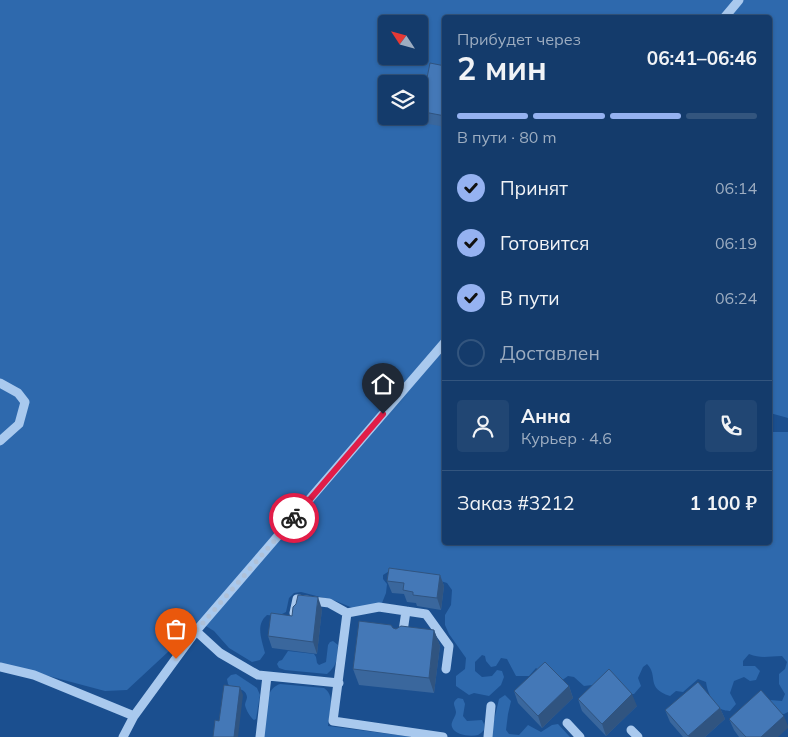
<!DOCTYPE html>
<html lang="ru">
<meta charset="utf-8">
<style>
:root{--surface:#143b6b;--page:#214673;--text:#f1f3f6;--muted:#9dadc1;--line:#33557e;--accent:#95b2f1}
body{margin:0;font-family:Mulish,sans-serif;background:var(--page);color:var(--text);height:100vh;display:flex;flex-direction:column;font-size:19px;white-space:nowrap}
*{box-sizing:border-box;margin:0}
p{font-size:16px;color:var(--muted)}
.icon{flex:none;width:28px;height:28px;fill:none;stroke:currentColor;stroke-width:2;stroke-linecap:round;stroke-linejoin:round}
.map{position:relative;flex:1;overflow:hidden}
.details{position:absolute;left:442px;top:15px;width:330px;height:530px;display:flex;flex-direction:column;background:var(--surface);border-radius:5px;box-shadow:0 1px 4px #0004,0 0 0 1px var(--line)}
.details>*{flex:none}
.needle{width:32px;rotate:306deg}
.fabs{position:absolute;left:378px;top:15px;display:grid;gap:10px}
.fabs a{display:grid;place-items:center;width:50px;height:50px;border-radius:5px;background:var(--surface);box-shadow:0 1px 4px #0004,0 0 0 1px var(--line);font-size:25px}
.pin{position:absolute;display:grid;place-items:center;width:42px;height:42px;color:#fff;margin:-51px -21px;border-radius:50% 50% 50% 0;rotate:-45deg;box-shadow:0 0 5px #0007}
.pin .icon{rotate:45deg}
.courier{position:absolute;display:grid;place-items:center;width:50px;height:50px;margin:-25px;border:4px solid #e11d48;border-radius:50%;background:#fff;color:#222;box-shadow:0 1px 6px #0007}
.head em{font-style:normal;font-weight:700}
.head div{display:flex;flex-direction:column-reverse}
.head{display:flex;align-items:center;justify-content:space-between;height:85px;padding:0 15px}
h1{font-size:32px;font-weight:700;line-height:38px}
.bar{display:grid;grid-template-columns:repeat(4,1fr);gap:8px 5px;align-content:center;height:60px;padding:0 15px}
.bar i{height:6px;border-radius:4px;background:var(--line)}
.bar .on{background:var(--accent)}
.bar p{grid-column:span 4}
.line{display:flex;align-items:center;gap:12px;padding:0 15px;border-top:1px solid var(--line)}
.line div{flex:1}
.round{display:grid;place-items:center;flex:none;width:52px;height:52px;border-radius:5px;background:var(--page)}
ol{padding:0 15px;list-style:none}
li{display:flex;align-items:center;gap:15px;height:55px}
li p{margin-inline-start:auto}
li .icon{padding:5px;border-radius:50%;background:var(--accent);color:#111;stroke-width:4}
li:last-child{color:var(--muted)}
li i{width:28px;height:28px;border:2px solid var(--line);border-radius:50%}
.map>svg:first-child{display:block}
.green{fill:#2e69ad;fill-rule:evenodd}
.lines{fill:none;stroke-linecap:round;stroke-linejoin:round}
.minor{stroke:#a9c9ee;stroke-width:9}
.wall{fill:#3a679d}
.shaded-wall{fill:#305480}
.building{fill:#4478b7;stroke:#305480}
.done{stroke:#afc1d8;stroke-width:5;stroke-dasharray:0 9}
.route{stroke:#e11d48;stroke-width:6}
</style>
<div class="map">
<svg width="788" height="737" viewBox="0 0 788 737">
<rect width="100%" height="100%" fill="#1b4f8f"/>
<!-- green -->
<path class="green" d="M0 0H788V418L770 413V18H445V542H770V432H788V712L784 714H778L770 700 782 701 785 694 779 684V674L785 669 787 662 782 656C768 656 762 659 749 654L743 661V666H755L760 671 756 680 750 681 744 677 734 681 730 693 736 704 730 711C729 711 722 710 721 709 713 705 707 691 706 682L698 679 683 692 676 691 670 696C645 688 659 676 647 664L643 667 638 678 641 686 634 694H630L600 684 584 686 574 677 568 676 561 681 544 674 536 668 529 676H516L507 659 501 658 496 666 491 667 486 661 485 656 482 655 475 662V671L482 677 492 676 497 670 502 671 504 677 501 685 489 696 474 693 469 695 456 686V676L465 669 466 658 449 634 445 625V615L451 605 452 590 447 583 405 570H391L383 575V579L387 584 386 593 382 603 355 609 336 601 301 592 294 593 289 598 286 612 278 616 267 615C255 625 262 640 265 653L260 660 252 662 229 648 214 631 201 623 197 625 127 690 105 691 0 663ZM386 24H419V56H386ZM386 84H419V116H386Z
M333 641 338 645C337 658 338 665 327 674L285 670 279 668 277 664 279 661 282 660 288 651 314 654 316 657 317 663 319 665 326 662 328 645 330 642Z
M236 674 257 688 260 695 256 719 254 720C250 717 246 710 245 705 245 702 247 700 247 697 246 690 240 688 234 690L228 684 227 679 231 675Z
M280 684 324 688C336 696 329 713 328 726L413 737H263L268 696C271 690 274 686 280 684Z
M505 695 511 701 508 714 506 730 509 734 519 735 528 725 541 732 552 725 558 724 570 737H492L491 733 499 699Z
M458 698 463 699 465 704 463 716 467 721 482 720 484 724V730C482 732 480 734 478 735 470 737 455 735 452 727 450 722 456 717 456 712 455 705 451 703 458 698Z"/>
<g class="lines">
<!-- minor -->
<path class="minor" d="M724 18 739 0
M0 383 18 393 25 402 19 424 0 441
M294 613 297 599 329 603 347 613 333 721 443 737
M347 613 379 607 426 614 449 646 446 669
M196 631 220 653 258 675 339 683
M402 638 406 611
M0 667 34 675 134 716
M567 723 580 737
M631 730 638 737
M123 737 134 716 196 631 445 342
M260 737 267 676
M488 737 491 706"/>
</g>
<!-- wall -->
<path class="wall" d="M445 66V127L423 123 419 110 424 93Z
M440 575 444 586 441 610 417 606 416 603 407 602 404 594 392 593 387 581Z
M322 609 317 654 272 648 268 636 292 616Z
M393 628 396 629 434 630 440 646 434 693 359 685 353 669Z
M569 686 573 698 542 728 518 703 514 691Z
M578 699 637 706 606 736 582 711Z
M720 708 725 719 705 737H683L670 722 665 710Z
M729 719 778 737H739L734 730Z"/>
<!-- shaded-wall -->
<path class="shaded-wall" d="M772 33 773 37 770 42V36Z
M440 575 444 586 441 610 437 598Z
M318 597 322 609 317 654 313 642Z
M434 630 440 646 434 693 429 678Z
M569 686 573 698 542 728 538 716Z
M240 687 243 695 238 737H234Z
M632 694 637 706 606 736 602 724Z
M720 708 725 719 705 737H689L688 736Z
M784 716 788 726V728L778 737H761Z"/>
<!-- building -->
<path class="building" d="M430 63 445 66V116L419 111 422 92 424 93Z
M389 568 440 575 437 598 413 595V592L403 590 404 583 387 581Z
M298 595 318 597 313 642 268 636 271 613 292 616 293 607 296 604Z
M359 621 391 625 393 628 396 629 401 626 434 630 429 678 353 669Z
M545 662 569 686 538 716 514 691Z
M609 669 632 694 602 724 578 699Z
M698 682 720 708 688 736 665 710Z
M224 685 240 687 234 737H213L215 720 219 721Z
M761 690 784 716 761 737H746L729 719Z"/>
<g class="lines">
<!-- done -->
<path class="done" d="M176 659 196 631 294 518"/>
<!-- route -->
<path class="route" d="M294 518 383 414"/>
</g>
</svg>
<div class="fabs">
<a><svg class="needle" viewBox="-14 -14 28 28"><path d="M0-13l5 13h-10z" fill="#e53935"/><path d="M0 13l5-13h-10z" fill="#9dadc1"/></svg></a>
<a><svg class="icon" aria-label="layers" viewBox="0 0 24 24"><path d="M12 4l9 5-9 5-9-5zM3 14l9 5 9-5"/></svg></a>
</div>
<div class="pin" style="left:176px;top:659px;background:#ea580c"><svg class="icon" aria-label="bag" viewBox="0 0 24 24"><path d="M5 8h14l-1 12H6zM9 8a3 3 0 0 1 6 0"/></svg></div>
<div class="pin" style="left:383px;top:414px;background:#1f2937"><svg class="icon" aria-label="home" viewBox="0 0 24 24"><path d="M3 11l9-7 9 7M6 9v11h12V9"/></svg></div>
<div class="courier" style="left:294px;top:518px"><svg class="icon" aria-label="bike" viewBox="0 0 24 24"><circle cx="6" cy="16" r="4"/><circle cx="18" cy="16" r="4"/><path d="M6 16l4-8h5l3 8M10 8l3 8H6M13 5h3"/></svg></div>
<section class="details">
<div class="head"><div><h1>2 мин</h1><p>Прибудет через</p></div><em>06:41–06:46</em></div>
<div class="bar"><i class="on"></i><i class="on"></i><i class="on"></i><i></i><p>В пути · 80 m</p></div>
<ol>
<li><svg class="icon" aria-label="check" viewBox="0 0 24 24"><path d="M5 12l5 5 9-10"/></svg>Принят<p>06:14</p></li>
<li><svg class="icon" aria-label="check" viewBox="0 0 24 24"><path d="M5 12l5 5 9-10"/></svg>Готовится<p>06:19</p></li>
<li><svg class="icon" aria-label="check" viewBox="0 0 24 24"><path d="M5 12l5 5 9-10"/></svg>В пути<p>06:24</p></li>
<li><i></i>Доставлен</li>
</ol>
<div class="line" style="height:90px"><a class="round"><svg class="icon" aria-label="person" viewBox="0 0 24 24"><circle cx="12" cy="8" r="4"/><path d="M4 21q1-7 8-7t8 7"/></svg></a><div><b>Анна</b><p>Курьер · 4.6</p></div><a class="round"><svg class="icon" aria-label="phone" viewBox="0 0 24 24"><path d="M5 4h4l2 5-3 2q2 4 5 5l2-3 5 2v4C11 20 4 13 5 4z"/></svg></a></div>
<div class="line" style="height:65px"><div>Заказ #3212</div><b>1 100 ₽</b></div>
</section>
</div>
